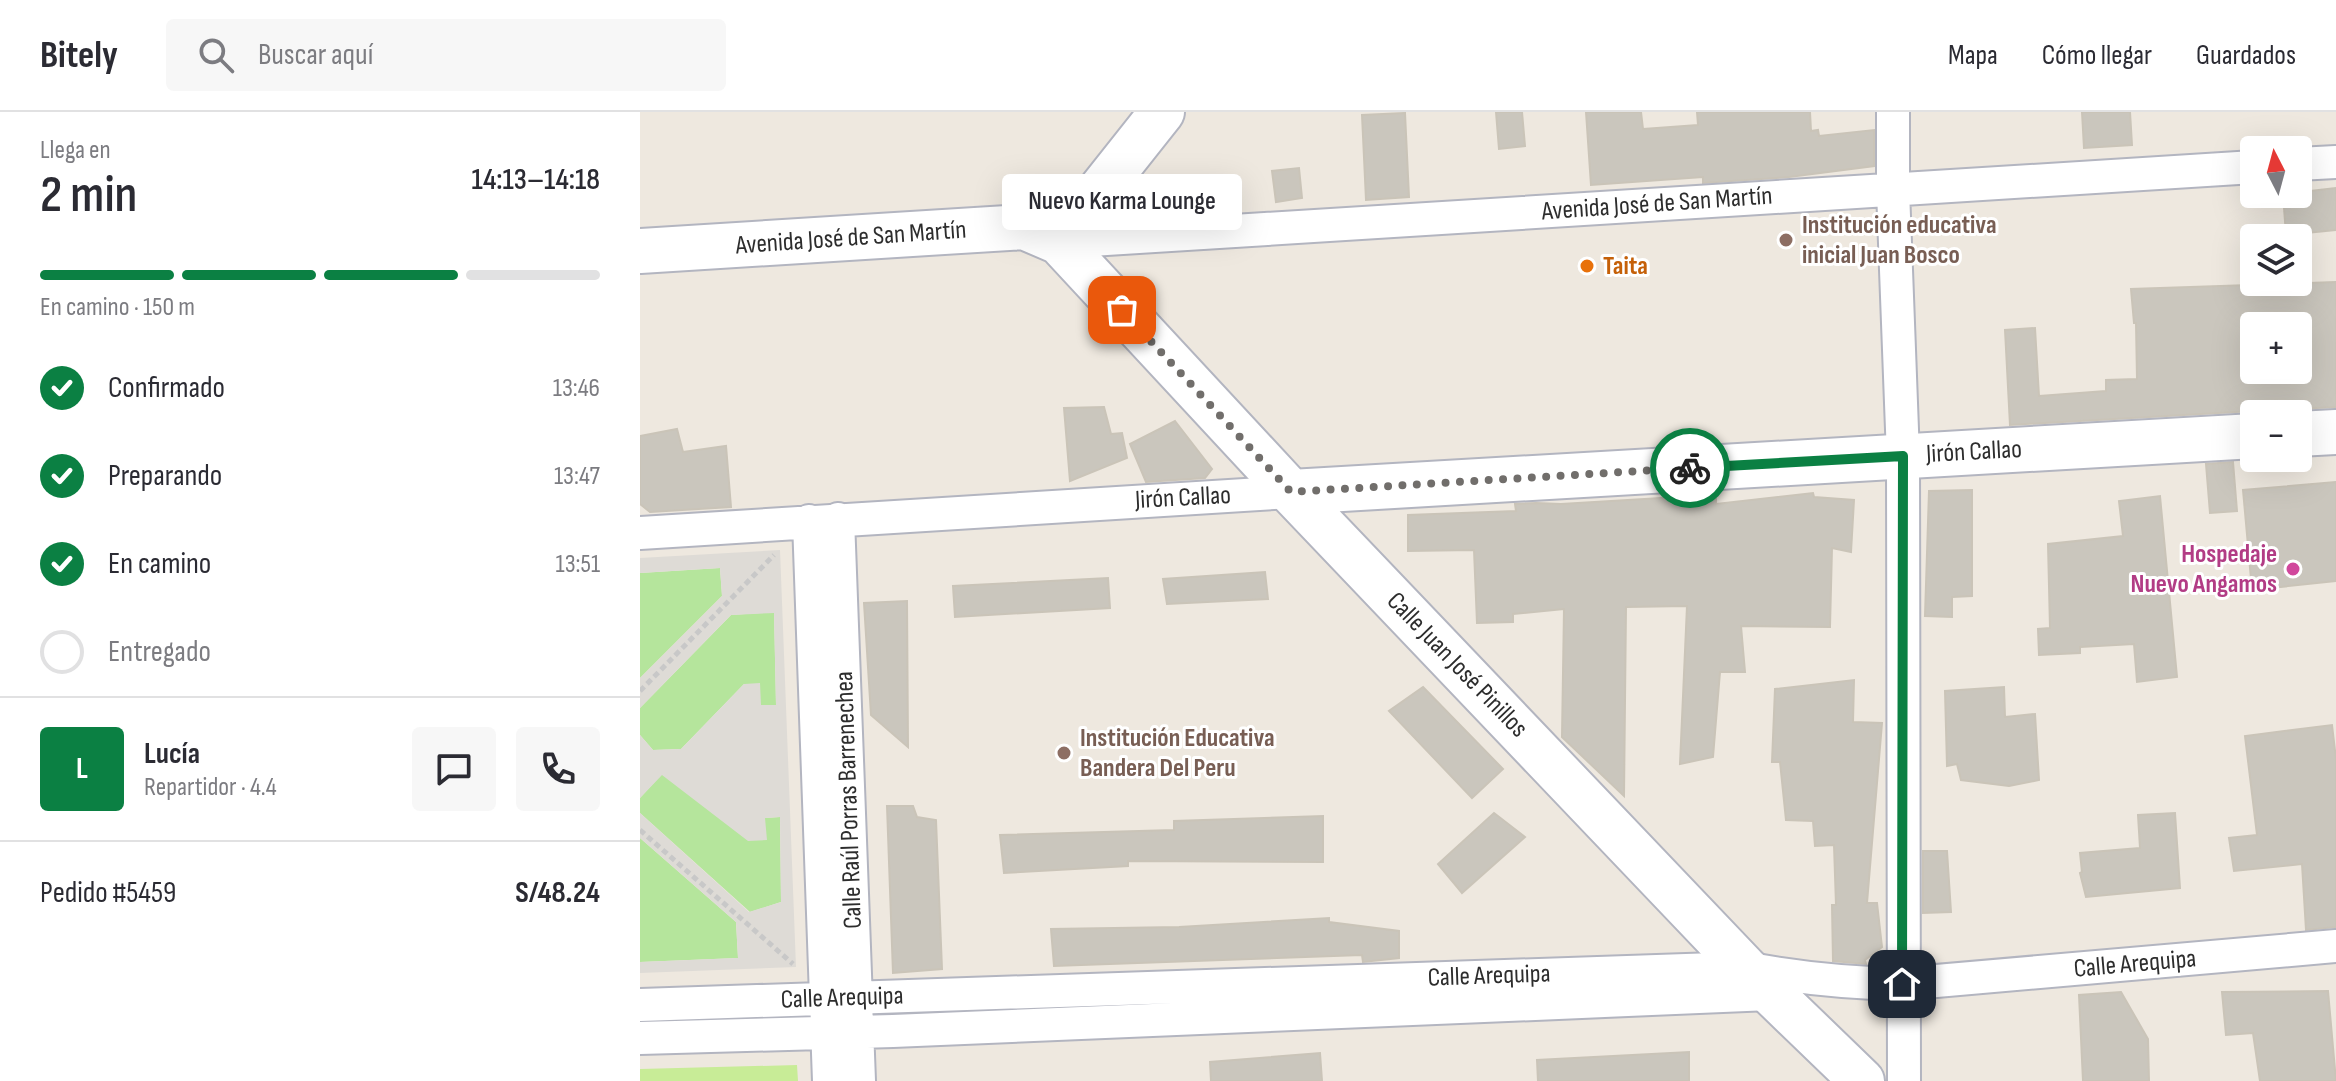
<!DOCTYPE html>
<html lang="es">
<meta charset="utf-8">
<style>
:root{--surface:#fff;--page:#f7f7f7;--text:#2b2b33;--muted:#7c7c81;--line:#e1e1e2;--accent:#0b8043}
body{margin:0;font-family:"Sofia Sans Condensed",sans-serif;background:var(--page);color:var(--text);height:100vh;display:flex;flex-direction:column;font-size:30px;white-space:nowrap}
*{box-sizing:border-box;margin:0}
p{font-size:26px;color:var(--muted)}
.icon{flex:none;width:44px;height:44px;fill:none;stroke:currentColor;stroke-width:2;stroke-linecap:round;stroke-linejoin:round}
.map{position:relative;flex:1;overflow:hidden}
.side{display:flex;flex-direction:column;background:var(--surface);width:640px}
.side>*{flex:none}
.needle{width:52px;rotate:354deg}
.buttons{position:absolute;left:1600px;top:24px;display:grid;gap:16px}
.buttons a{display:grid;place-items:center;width:72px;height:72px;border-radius:8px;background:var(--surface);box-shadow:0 8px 32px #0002;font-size:40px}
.pin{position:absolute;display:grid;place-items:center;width:68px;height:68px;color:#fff;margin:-34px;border-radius:16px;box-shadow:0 4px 12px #0006}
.courier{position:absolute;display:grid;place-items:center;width:80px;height:80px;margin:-40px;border:6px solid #0b8043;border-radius:50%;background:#fff;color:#222;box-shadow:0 2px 10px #0007}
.bubble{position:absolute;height:56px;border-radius:8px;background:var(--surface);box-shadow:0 8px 32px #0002;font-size:26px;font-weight:600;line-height:56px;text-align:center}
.summary em{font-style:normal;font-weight:600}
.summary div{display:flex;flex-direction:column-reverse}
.summary{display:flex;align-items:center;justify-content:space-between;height:136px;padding:0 40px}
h1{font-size:52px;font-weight:600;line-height:60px}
.bar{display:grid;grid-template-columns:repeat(4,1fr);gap:12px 8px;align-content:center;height:96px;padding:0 40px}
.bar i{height:10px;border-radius:6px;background:var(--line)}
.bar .active{background:var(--accent)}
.bar p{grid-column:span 4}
.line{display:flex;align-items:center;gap:20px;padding:0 40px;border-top:2px solid var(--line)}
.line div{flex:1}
.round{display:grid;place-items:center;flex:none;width:84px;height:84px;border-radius:8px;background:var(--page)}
ol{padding:0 40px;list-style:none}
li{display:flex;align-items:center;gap:24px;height:88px}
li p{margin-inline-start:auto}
li .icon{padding:8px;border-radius:50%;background:var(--accent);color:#fff;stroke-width:4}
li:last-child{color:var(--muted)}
li i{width:44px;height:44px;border:4px solid var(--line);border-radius:50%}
header{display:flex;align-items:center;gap:48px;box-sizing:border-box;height:112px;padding:0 40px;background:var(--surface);border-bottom:2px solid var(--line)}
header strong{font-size:38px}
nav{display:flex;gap:44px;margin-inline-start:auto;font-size:28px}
.search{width:560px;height:72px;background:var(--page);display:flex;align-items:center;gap:20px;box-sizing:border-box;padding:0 28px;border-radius:8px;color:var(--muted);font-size:30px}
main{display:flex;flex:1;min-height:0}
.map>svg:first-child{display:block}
.green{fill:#b5e59c}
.pitch{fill:#c8ec97}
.plaza{fill:#dedbd6}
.building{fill:#cac6bd;stroke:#cac4b8;stroke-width:2;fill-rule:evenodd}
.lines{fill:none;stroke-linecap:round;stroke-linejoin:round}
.street-casing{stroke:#b3b5c0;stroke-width:36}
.secondary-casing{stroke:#b3b5c0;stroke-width:48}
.path{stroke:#c8c8c8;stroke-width:5;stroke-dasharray:6 4;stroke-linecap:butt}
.street{stroke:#fff;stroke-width:32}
.secondary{stroke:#fff;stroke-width:44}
.done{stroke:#716e6b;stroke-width:8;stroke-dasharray:0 14.4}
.route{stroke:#0b8043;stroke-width:10}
.education-dot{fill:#8d6e63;stroke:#fff;stroke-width:3}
.food-dot{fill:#e8710a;stroke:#fff;stroke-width:3}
.hotel-dot{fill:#d1479c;stroke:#fff;stroke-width:3}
.labels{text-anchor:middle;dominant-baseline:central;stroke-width:6;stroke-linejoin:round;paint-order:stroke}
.street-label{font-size:26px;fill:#2d2d2d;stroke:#fff}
.education-label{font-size:26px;font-weight:bold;fill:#785e54;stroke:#fff;text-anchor:start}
.food-label{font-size:26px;font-weight:bold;fill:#c56008;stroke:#fff;text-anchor:start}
.hotel-label{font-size:26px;font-weight:bold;fill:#b23c85;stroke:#fff;text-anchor:end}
</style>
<header>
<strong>Bitely</strong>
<div class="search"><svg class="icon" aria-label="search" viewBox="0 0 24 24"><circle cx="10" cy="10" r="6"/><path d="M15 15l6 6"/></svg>Buscar aquí</div>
<nav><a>Mapa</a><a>Cómo llegar</a><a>Guardados</a></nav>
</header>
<main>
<section class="side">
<div class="summary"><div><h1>2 min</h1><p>Llega en</p></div><em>14:13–14:18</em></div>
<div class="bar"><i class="active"></i><i class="active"></i><i class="active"></i><i></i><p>En camino · 150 m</p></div>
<ol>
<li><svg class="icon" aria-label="check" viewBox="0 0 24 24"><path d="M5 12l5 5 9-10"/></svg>Confirmado<p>13:46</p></li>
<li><svg class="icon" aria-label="check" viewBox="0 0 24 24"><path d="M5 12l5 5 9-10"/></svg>Preparando<p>13:47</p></li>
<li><svg class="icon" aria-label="check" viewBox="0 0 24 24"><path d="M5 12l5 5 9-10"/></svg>En camino<p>13:51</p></li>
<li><i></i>Entregado</li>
</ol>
<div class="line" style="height:144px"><b class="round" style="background:var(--accent);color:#fff">L</b><div><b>Lucía</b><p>Repartidor · 4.4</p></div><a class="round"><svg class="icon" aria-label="chat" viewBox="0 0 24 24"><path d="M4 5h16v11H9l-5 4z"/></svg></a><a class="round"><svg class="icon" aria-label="phone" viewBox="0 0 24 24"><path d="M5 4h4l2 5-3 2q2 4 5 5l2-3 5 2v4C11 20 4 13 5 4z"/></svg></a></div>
<div class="line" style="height:104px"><div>Pedido #5459</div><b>S/48.24</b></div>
</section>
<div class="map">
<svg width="1696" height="969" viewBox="0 0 1696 969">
<rect width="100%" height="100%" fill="#eee8df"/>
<!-- green -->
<path class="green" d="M80 456 82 484 0 566V461Z
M134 500 136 593H121L104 572 41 637 13 638 0 623V596L91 503Z
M22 662 109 729 125 706 140 705 141 790 110 800 0 701V686Z
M0 726 96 810 98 846 0 850Z"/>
<!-- pitch -->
<path class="pitch" d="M157 953 158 969H0V957Z"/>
<!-- plaza -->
<path class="plaza" d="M140 438 156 855 0 861V850L98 846 96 810 0 726V701L109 800 141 790 140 705 125 706 127 728 108 729 22 663 0 686V623L13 638 41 637 104 572 120 571 121 593H136L134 501 91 503 0 596V566L82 484 80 456 0 461V446Z"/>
<!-- building -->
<path class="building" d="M856 0H882L885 34 859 37Z
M946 0H1001L1003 17 1058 13 1057 0H1170L1171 19 1178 18 1179 24 1234 18V54L1149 65 1063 71V65L951 73Z
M1442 0H1490L1492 33 1444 36Z
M765 1 769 85 726 88 722 3Z
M659 56 662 86 636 90 632 59Z
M1696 76V118L1646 123 1643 82Z
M1696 170V295L1657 297 1643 302 1613 299 1370 313 1365 218 1395 216 1399 284 1466 279V268L1497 267 1496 211H1494L1491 177ZM1614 214H1658V258H1614Z
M464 295 471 322 482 321 487 346 430 369 424 296Z
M535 309 572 357 565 366 506 370 490 332Z
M37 317 43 340 86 334 91 395 10 400 0 392V324Z
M1593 350 1597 399 1570 401 1566 352Z
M1696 370V469L1612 478 1603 378Z
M1332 378V484L1312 485V505L1285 504 1289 379Z
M1173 381 1174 385 1214 388 1211 440 1192 436 1190 515 1101 514 1105 560H1080L1073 645 1040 652 1047 494 986 495 984 684 922 625 924 497 873 502V510L837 511 834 438 768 439V403L876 399 875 392 896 391 921 392 1021 386 1076 387V392Z
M1520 384 1537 565 1497 570 1494 532 1440 535V541L1399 543 1398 517 1410 516 1408 432 1483 424 1479 389Z
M625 460 628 487 527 492 523 467Z
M468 466 470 496 315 505 313 474Z
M267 489 268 635 231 603 224 491Z
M1214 568 1213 610 1242 611 1227 791H1237L1242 835 1225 848 1226 852 1193 849 1192 793H1196L1194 733 1175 734 1173 709 1146 708 1140 650H1132L1135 577Z
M783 575 863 657 832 686 749 599Z
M1364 575 1365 605 1395 602 1399 668 1369 674 1321 668 1317 652 1307 654 1305 579Z
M1692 613 1696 647V815L1666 818 1662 752 1594 759 1589 726 1617 723 1605 624Z
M247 694H273L277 705 296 708 302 857 253 861Z
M854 701 885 725 822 781 798 752Z
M1535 701 1540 776 1446 785 1440 761 1442 760 1440 741 1500 736 1498 703Z
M683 704V750L488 749V754L364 761 360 723 534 718V709Z
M1283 739H1307L1311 800 1283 801Z
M689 806V810L759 819V846L723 850 722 843 414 854 411 817 539 815Z
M1688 879 1696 969H1620L1613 921 1586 923 1582 880Z
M1481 880 1508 927 1509 969H1443L1439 883Z
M1049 940V969H898L897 948Z
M680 941 682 969H571L570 950Z"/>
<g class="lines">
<defs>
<path id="street" d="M1253 0V78L1263 344 1264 969
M1658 52 1696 50
M419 130 1614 55
M198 407 219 969
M169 409 189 969
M0 421 651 380
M0 893 1105 856C1158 866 1209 871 1262 872L1696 834
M0 926 253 919 1130 882"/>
<path id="secondary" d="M419 130 522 0
M0 139 384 115 419 130 651 380 1105 856 1222 969
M1658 322 1696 320
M651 380 1614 324"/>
</defs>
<!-- street casing -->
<use href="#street" class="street-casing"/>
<!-- secondary casing -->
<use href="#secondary" class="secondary-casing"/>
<!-- path -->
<path class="path" d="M0 579 134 443
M0 718 153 852"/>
<!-- street -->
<use href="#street" class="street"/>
<!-- secondary -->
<use href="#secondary" class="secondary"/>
</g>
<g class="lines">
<!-- done -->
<path class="done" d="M482 198 651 380 1050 356"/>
<!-- route -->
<path class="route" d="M1050 356 1263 344 1262 872"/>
</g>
<!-- markers -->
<g class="education-dot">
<circle cx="1146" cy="128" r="8"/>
<circle cx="424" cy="641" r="8"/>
</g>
<circle class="food-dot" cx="947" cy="154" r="8"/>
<circle class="hotel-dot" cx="1653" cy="457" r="8"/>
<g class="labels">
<!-- street labels -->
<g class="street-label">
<text transform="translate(1017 92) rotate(-4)">Avenida José de San Martín</text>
<text transform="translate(211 126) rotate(-4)">Avenida José de San Martín</text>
<text transform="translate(1334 340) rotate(-3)">Jirón Callao</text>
<text transform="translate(543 386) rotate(-3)">Jirón Callao</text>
<text transform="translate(817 553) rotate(46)">Calle Juan José Pinillos</text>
<text transform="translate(209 688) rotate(-92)">Calle Raúl Porras Barrenechea</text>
<text transform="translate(1495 852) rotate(-5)">Calle Arequipa</text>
<text transform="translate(849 864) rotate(-2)">Calle Arequipa</text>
<text transform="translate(202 886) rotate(-2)">Calle Arequipa</text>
</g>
<!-- education labels -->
<g class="education-label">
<text x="1162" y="113">Institución educativa<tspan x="1162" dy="30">inicial Juan Bosco</tspan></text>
<text x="440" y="626">Institución Educativa<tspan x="440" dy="30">Bandera Del Peru</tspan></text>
</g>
<!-- food labels -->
<g class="food-label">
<text x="963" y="154">Taita</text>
</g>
<!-- hotel labels -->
<g class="hotel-label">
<text x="1637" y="442">Hospedaje<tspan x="1637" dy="30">Nuevo Angamos</tspan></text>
</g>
</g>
</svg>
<div class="buttons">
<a><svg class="needle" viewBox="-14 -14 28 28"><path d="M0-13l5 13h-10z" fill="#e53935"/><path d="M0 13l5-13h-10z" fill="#7c7c81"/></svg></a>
<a><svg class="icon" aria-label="layers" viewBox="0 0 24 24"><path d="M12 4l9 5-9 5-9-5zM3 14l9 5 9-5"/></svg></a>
<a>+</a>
<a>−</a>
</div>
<div class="pin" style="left:482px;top:198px;background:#ea580c"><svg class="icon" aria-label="bag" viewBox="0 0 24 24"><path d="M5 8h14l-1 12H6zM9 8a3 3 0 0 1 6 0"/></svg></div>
<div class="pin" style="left:1262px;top:872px;background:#1f2937"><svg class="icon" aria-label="home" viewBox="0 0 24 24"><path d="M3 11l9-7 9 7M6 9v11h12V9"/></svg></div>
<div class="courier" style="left:1050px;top:356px"><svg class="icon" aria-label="bike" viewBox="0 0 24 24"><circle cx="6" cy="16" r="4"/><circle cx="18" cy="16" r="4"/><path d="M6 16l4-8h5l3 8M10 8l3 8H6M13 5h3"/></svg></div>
<div class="bubble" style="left:362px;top:62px;width:240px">Nuevo Karma Lounge</div>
</div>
</main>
